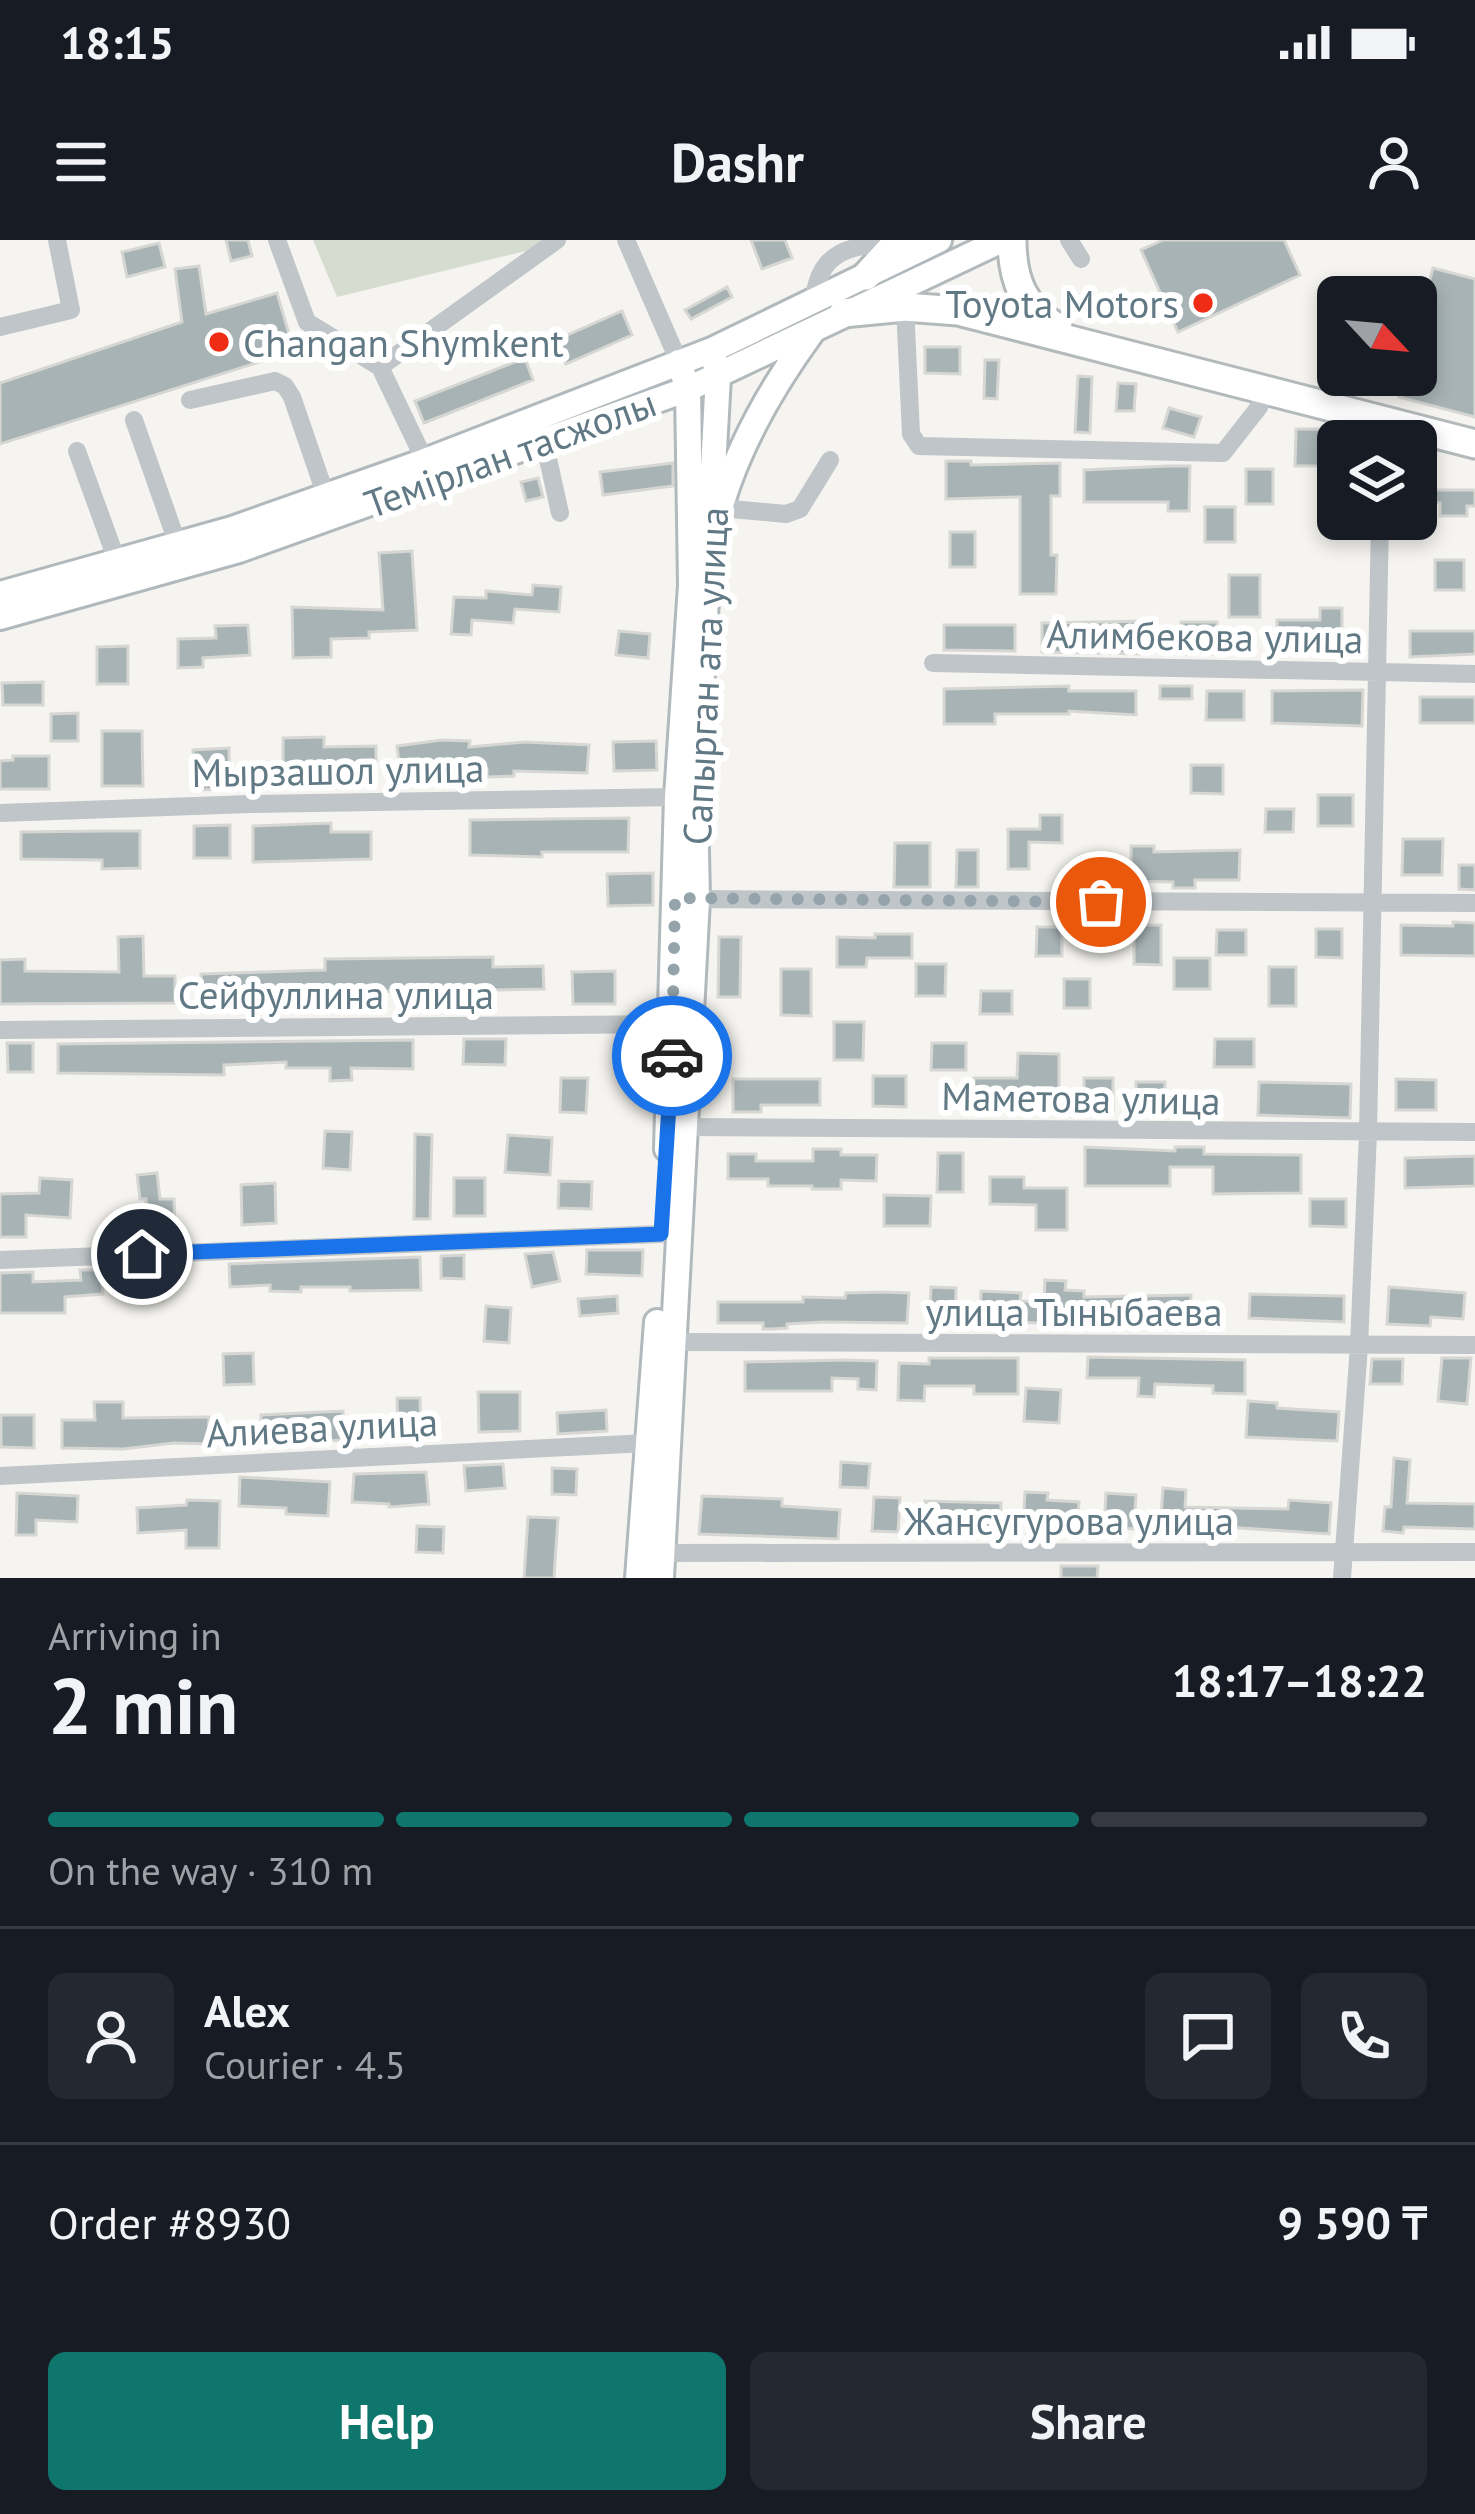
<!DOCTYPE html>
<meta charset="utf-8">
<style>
:root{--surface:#171b24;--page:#242831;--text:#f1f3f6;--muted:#9ea1a6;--line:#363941;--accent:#0f766e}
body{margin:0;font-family:"PT Sans",sans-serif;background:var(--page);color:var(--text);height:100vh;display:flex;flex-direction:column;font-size:45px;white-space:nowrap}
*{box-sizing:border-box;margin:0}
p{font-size:39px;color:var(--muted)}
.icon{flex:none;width:66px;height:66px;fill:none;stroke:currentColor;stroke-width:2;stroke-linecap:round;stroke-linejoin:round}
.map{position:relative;height:1338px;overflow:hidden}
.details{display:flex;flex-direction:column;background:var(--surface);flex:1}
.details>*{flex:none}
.needle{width:78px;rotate:116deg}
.tools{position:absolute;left:1317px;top:36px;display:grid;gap:24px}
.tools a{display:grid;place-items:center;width:120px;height:120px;border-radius:18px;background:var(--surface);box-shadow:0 6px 18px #0003;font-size:60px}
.pin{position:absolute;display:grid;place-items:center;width:102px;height:102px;color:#fff;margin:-51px;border:6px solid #fff;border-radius:50%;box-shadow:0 3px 12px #0007}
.courier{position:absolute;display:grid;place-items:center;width:120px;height:120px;margin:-60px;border:9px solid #1a73e8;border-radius:50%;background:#fff;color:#222;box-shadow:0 3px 15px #0007}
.overview em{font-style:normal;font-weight:700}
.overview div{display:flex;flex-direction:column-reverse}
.overview{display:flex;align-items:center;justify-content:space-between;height:204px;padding:0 48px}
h1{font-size:78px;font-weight:700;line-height:90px}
.bar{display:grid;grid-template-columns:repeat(4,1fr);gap:18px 12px;align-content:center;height:144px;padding:0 48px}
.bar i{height:15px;border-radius:9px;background:var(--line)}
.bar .on{background:var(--accent)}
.bar p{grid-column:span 4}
.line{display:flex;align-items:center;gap:30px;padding:0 48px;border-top:3px solid var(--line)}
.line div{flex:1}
.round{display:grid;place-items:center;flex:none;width:126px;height:126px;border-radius:18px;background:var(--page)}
.primary-button{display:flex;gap:24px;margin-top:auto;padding:24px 48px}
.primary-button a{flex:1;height:138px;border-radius:18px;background:var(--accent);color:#fff;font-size:48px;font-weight:700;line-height:138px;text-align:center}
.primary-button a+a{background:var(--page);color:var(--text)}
.status{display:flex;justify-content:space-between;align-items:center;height:84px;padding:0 60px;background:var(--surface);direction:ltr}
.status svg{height:33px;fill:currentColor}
header{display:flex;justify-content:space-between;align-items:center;height:156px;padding:0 48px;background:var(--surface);font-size:54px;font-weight:700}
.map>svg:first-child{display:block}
.green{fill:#d7dcd1}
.building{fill:#a8b3b6;stroke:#d6d6d3;stroke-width:3}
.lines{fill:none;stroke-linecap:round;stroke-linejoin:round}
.major-casing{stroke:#b2b9bc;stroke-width:30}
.highway-casing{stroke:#b4b9bb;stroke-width:33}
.minor{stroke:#bfc5c8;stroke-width:18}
.major{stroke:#fff;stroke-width:24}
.highway{stroke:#fff;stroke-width:27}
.done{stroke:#95a4aa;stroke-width:12;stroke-dasharray:0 21.6}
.route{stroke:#1a73e8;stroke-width:15}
.poi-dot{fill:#ef2d16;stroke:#fff;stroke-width:4.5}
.labels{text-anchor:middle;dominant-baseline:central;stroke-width:12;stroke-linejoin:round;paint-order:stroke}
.poi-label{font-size:39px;fill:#617984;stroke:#fff;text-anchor:end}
.street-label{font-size:39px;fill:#617984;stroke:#fff}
</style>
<div class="status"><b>18:15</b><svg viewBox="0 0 49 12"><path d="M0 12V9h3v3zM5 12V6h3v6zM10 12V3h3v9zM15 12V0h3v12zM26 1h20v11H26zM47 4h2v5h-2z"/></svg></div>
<header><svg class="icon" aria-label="menu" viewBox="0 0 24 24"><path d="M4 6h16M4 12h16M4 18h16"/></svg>Dashr<svg class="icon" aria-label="person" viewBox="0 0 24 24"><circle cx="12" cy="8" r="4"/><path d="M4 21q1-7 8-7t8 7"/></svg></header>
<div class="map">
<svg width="1475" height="1338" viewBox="0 0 1475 1338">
<rect width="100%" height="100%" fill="#f5f4f0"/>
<!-- green -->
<path class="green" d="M313 0H546V6L337 57Z"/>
<!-- building -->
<path class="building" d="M226 0H248L252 16 231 21Z
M751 0H785L792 18 762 29Z
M1163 0H1284L1300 35 1178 92 1141 10Z
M159 3 165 27 127 37 122 12Z
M199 26 206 74 277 53 294 111 0 204V143L182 82 175 29Z
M1433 28 1475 39V177L1399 157 1404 135H1416V91Z
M727 47 732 57 691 79 685 70Z
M622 71 632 95 566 124 556 100Z
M925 107H960V134L925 133Z
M525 118 533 140 424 183 415 161Z
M985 120H999L997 159 984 158Z
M1078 136 1092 137 1090 193 1075 192Z
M1118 143 1136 144 1134 171H1116Z
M1169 168 1201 177 1194 197 1163 188Z
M1296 189H1322V226H1295Z
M946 221H971V225L1060 223V256H1051V315H1057L1056 354H1020V257L946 259Z
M673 223V246L603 255 600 232Z
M1168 226H1190L1189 271H1168V262H1084V230Z
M1246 229H1273V264H1246Z
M1416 237H1431V250H1475V266H1467V276H1440V263H1416Z
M538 238 543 257 526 261 521 242Z
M1205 267H1235V302H1205Z
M950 292H975V327H950Z
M412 311 417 390 369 392V398L331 399V417L293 418 292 367 383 370 379 313Z
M1435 320H1464V350H1435Z
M1229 335H1260V377H1229Z
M533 345 561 347 559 372 515 369 513 383 472 380 471 395 451 394 454 357 486 358V351L532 355Z
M1320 368H1342V410L1277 412V380H1320Z
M1147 381V414L1042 412V383Z
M1181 382H1217V414H1181Z
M248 385 250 415 203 418V427L178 428V399L216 398 215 386Z
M944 385H1015V411L944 410Z
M619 391 650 394 648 418 616 415Z
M1410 391H1475V414L1410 417Z
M128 406V444H97V407Z
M43 442V465H3L2 443Z
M1069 446V451H1136V475L1069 471V474H995V484H944V449Z
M1160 446H1192V459H1160Z
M1363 450 1362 486 1272 483V451Z
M1207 451H1244V480H1206Z
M1420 457H1475V483H1420Z
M78 473V501H51V474Z
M102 491H142L143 546H102Z
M324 497V507L376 506V533L283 534V498Z
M442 500 470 501 469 507 525 502 589 505 587 533 514 531V536L487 537V529L433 526 400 530 397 506Z
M656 501 657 530 614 531 613 502Z
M229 508 230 549 194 550 193 510Z
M13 516H49V549H0V521L13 520Z
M1191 525H1223V554L1191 553Z
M1318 555H1353V586H1318Z
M1266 569H1294L1293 592H1265Z
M1040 575H1062V603L1029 602V629H1008V589H1040Z
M629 578 628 612H542V617L470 615V580Z
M331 583V592H371V619L253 622V586Z
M230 585V618H194V586Z
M102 591H140V628L102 629V620L21 619V592Z
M1403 599H1443L1442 635H1402Z
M895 603H930V647H894Z
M1131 606H1154V612L1240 610 1239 640H1195V648H1173V642L1113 641V648H1082V623H1131Z
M957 610H978V647H956Z
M1459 625H1475V650L1459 649Z
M653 633V665L608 666 607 634Z
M1453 682 1475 683V716L1401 715V685L1453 686Z
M1134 685H1161V725L1134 724Z
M1037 687H1062V716H1036Z
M1316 689H1342V718L1316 717Z
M1217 690H1246V715H1216Z
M875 694H912V718H867L866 727H837V697L875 698Z
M143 696 144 736H175V763L0 764V720L25 719V731L119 732 118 697Z
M719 697H741L740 757H718Z
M493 717V727L543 726 544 749 493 750V756H466V753L414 751 282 752V758L201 762V734L325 730V719Z
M1174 718H1210V749H1174Z
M916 724H946L945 756H916Z
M1269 727H1296V766H1269Z
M781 729H811V776L781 775Z
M615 731V764H573L572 732Z
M1064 739H1090V768H1064Z
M981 751H1012V774H980Z
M834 782H864L863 820H834Z
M464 799H506L505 825 463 824Z
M1215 799H1254V827H1214Z
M413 800V829L351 828 352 840 330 841V828H286V822L224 825V835L58 833V804Z
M7 803H33V832H8Z
M932 803H966V830H931Z
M1018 813 1059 814V867L974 865V838H1017Z
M873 836H906V867L873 866Z
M561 838H588L586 873 560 872Z
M1084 838H1113V871H1084Z
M733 839H820V865H761V872H733Z
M1396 839 1436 840V870H1396Z
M1136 842H1165V870H1136Z
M1259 842 1351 844 1350 878 1258 875Z
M325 891 352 892 350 930 323 928Z
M415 894 432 895 430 979H414Z
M508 895 552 898 550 935 505 932Z
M1085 907 1175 911V907H1204V914L1301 915V953L1213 954V927H1170V946H1085Z
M813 909H841V915H877L876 941 841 940V949H812V946H768V939H728V914H756V921H813Z
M938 913H963V952H937Z
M1475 916V946L1405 948V918Z
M157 933 160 959H174L175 991H147L146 959H140L137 935Z
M990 937H1024V948H1067V990H1036V965L990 964Z
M40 938 72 940 70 978 26 975V997H0V954L39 953Z
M454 938H485V976H454Z
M559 941 592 942 591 969 558 968Z
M275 943 276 983 242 985 241 945Z
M884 955 931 956 930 986H884Z
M1310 959H1346V987L1310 986Z
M587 1010H643L642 1036 586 1034Z
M553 1012 560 1041 532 1047 525 1014Z
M464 1015V1039L441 1038V1016Z
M420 1017 421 1050 350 1051V1047H301V1052L270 1051V1045L230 1047 229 1024Z
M126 1029H166L163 1060 123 1056Z
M80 1030H101L103 1054 65 1057V1073H0V1033L33 1032V1042L81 1040Z
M1045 1040 1066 1041 1065 1050 1084 1051V1057L1191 1055 1190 1086 1111 1082 1083 1083V1089L1067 1088V1084L980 1081 981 1051 1021 1053 1020 1061 1044 1062Z
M931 1047 956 1048 955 1084 929 1083Z
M1389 1047 1465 1053 1463 1079 1431 1077 1430 1086 1387 1084Z
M883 1052 909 1053 907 1083 824 1082 787 1084V1088L771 1089H763V1083H718V1062H803V1057L845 1058 846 1053Z
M1250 1054 1344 1056V1082L1249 1078Z
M617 1056 618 1073 580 1076 578 1059Z
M486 1066 511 1068 509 1103 484 1101Z
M253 1113 254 1144 224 1145 223 1114Z
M1088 1117 1245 1120V1154L1213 1153V1146L1155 1144 1154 1157 1138 1156 1139 1138H1087Z
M929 1118H1018V1154H974V1146H925L924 1161 898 1160 899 1123 929 1124Z
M1442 1118H1471L1467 1164 1438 1161Z
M1372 1119H1403L1402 1144H1370Z
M846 1120 877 1121 876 1150 858 1149V1139L832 1138V1151H745V1122Z
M1026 1148 1061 1150 1059 1183 1024 1181Z
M478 1152H520V1191L479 1192Z
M397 1158H420L421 1196 398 1197Z
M1248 1161 1277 1163V1168L1339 1172 1337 1201 1246 1197Z
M94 1162H123V1178L209 1177 208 1204 174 1203 123 1209 62 1208V1180H95Z
M606 1170 607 1191 558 1194 557 1173Z
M343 1171 344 1200 262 1204 261 1175Z
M1 1175H34V1208L1 1207Z
M1394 1218 1410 1220 1407 1263 1475 1264V1289L1404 1287 1403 1293 1383 1291 1385 1267H1391Z
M841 1222 870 1224 868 1248 840 1247Z
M503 1224 505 1248 466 1251 464 1226Z
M552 1228 577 1229 576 1255 552 1254Z
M426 1232 429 1264 389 1267V1264L352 1262 354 1234Z
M240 1237 330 1242 328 1276 286 1274V1268L239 1266Z
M1163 1248 1186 1250 1185 1267 1288 1269 1289 1260 1331 1263 1329 1294 1226 1287 1160 1290Z
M1025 1252 1048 1253 1047 1260 1079 1262 1077 1288 1023 1284Z
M17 1253 78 1256 77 1282 36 1280V1295H16Z
M1106 1253 1136 1255 1134 1289 1104 1287Z
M702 1256 782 1259V1266L840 1270 838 1299 699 1294Z
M874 1257 900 1258 898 1292 872 1291Z
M187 1260 220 1261 219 1308H186V1290L138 1293 137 1268 186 1265Z
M925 1261 1001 1263 1000 1293 924 1289Z
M528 1277 558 1278 554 1338H524Z
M417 1286 444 1287 443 1313 416 1312Z
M1061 1326H1098L1097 1338H1061Z"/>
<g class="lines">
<defs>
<path id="major" d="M722 262C741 200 774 144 812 92
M0 354 232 289 425 221 712 110 939 0
M0 377 239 310 688 149 1002 0
M667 909 677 557 691 345 688 149 679 122
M638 1338 657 1082
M661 1338 697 659 695 563 718 136 712 110"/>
<path id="highway" d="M1012 0C1012 39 1023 68 1058 88
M866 36 899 0
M843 73 905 67 958 71 1475 204"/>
</defs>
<!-- major casing -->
<use href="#major" class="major-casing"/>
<!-- highway casing -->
<use href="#highway" class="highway-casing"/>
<!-- minor -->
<path class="minor" d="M277 0 307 82 380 127 425 221
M626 0 679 122
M1069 0 1081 19
M814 61C818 10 851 5 897 3
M905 67 911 194 919 206 1223 213 1259 167 1266 149
M0 87 71 70 57 0
M380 127 557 0
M190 160 275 141 285 146 292 157 326 256
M134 180 178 305
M544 201 560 273
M77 211 117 321
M720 268 786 274 800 269 830 220
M933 423 1475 434
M0 573 250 564 677 557
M686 659 1475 663
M0 790 673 784
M686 887 1475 892
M0 1020 661 994
M673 1102 1475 1105
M0 1236 647 1203
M662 1313 1475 1312
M1342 1338 1359 1106 1368 893 1380 279"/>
<!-- major -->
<use href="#major" class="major"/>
<!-- highway -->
<use href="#highway" class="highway"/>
</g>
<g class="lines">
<!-- done -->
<path class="done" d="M672 816 675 658 1101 662"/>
<!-- route -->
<path class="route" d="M142 1014 661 994 672 816"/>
</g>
<!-- markers -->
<g class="poi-dot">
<circle cx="1203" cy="63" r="12"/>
<circle cx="219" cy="102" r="12"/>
</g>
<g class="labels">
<!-- poi labels -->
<g class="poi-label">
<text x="1179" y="63">Toyota Motors</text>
<text x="243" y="102" text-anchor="start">Changan Shymkent</text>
</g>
<!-- street labels -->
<g class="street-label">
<text transform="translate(510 213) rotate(-20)">Темірлан тасжолы</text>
<text transform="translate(1205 396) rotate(1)">Алимбекова улица</text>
<text transform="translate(705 436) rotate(-87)">Сапырган ата улица</text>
<text transform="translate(338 530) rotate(-1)">Мырзашол улица</text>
<text x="336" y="754">Сейфуллина улица</text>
<text transform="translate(1081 858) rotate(1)">Маметова улица</text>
<text x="1074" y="1071">улица Тыныбаева</text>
<text transform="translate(322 1187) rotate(-3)">Алиева улица</text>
<text x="1069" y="1280">Жансугурова улица</text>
</g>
</g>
</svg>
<div class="tools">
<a><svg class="needle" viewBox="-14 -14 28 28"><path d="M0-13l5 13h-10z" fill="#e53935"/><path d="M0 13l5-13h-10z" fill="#9ea1a6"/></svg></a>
<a><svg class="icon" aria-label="layers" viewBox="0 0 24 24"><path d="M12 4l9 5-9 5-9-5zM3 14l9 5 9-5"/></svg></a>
</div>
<div class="pin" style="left:1101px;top:662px;background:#ea580c"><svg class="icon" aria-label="bag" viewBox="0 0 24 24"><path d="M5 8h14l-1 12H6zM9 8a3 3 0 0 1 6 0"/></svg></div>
<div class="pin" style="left:142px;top:1014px;background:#1f2937"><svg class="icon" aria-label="home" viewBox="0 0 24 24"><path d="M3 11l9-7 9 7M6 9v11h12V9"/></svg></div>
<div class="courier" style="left:672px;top:816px"><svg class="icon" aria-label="car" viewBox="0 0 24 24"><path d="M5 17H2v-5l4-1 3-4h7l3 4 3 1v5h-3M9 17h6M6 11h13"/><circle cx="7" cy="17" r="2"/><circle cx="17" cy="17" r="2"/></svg></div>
</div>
<section class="details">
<div class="overview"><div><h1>2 min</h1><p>Arriving in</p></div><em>18:17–18:22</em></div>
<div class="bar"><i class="on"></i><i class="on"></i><i class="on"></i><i></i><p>On the way · 310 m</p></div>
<div class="line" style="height:216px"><a class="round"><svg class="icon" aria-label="person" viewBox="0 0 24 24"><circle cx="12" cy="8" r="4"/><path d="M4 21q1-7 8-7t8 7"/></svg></a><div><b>Alex</b><p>Courier · 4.5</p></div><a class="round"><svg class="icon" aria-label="chat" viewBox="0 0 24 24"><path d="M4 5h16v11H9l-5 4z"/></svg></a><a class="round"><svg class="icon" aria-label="phone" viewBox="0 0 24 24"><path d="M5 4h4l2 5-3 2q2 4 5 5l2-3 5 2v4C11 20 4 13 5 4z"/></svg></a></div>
<div class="line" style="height:156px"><div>Order #8930</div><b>9 590 ₸</b></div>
<div class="primary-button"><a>Help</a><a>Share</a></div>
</section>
